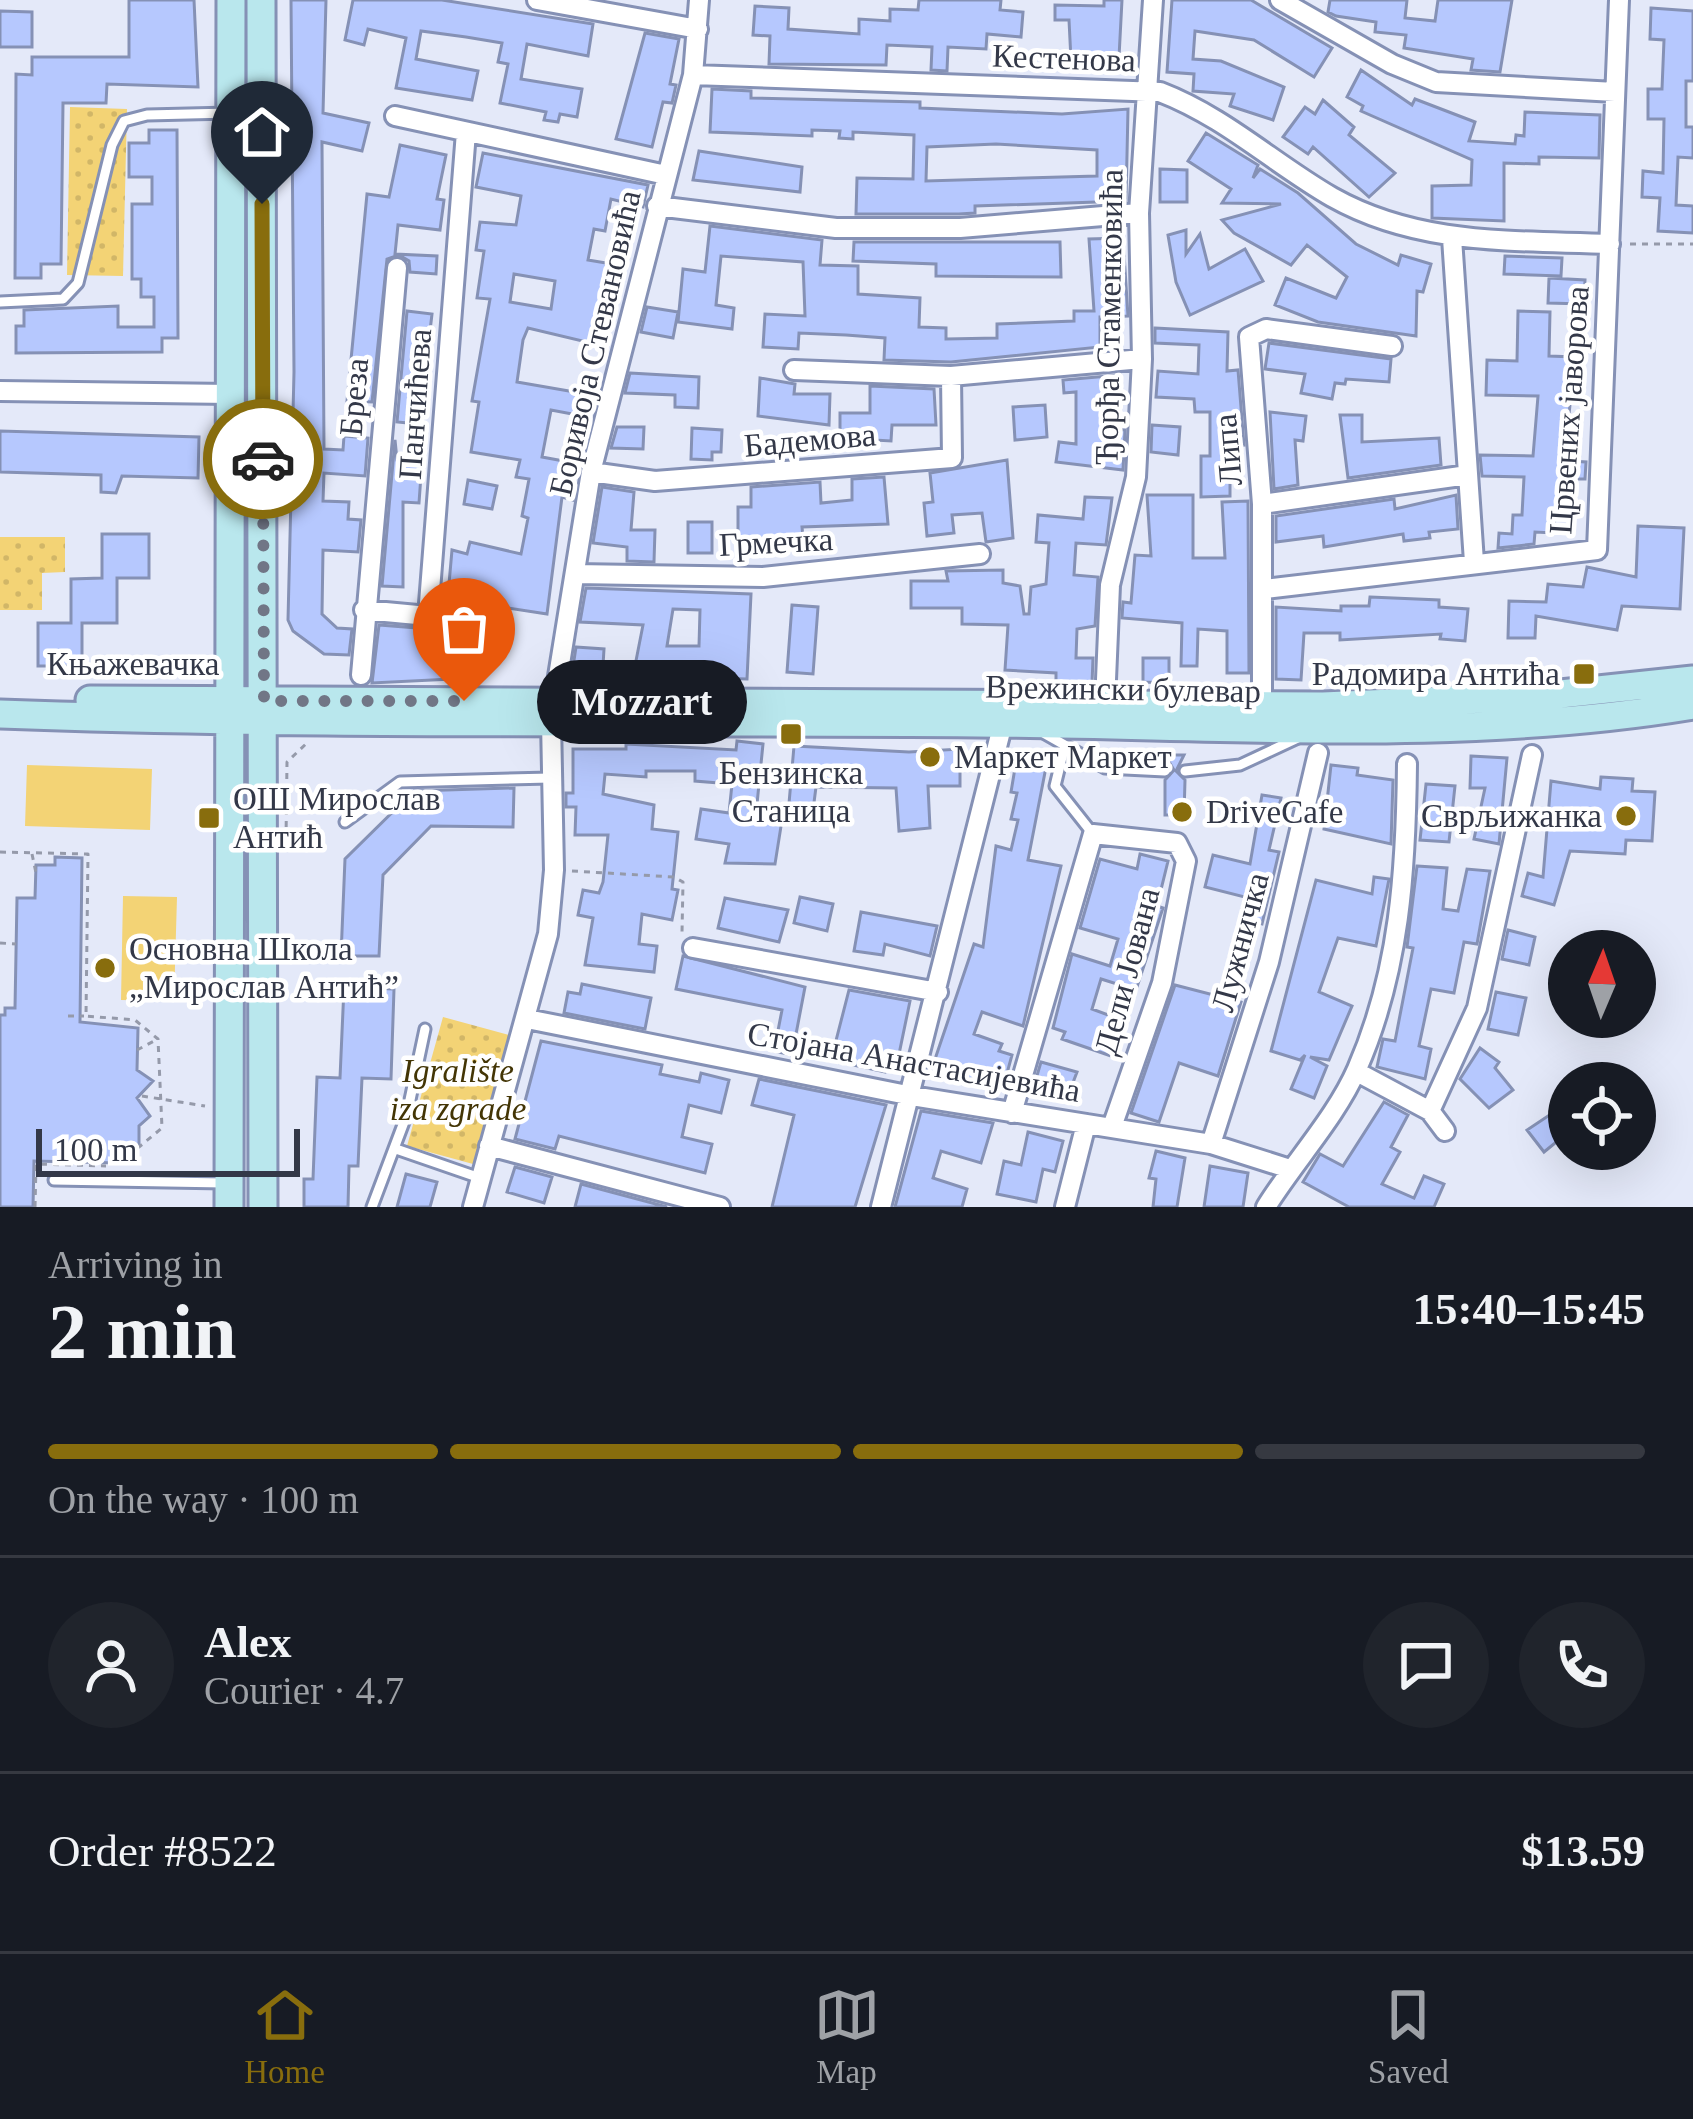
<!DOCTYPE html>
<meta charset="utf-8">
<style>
:root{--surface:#171b24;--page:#20242c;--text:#f1f3f6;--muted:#9ea1a6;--line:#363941;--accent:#886d0d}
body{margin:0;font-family:Georgia,serif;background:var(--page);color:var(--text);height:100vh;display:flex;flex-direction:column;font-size:45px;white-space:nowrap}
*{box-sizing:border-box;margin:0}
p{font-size:39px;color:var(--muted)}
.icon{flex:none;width:66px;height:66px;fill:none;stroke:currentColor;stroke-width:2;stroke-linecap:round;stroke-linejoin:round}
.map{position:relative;height:1207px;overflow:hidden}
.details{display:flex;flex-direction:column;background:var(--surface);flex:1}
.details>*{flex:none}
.needle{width:78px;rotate:2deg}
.controls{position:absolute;left:1548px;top:930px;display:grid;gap:24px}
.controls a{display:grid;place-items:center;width:108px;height:108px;border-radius:50%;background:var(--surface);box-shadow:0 12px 48px #0002;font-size:60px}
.scale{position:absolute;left:36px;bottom:30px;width:264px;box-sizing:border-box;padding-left:12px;border:6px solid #333848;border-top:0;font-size:33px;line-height:42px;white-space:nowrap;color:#333848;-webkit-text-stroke:9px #fff;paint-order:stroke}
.pin{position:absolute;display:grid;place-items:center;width:102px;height:102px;color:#fff;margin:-123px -51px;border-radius:50% 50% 50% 0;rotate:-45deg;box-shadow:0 0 12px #0007}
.pin .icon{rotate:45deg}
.courier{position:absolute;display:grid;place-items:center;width:120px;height:120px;margin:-60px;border:9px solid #886d0d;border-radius:50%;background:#fff;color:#222;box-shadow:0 3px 15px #0007}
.bubble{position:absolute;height:84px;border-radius:42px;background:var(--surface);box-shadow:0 12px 48px #0002;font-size:39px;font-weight:700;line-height:84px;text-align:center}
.headline em{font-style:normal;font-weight:700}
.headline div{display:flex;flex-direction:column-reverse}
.headline{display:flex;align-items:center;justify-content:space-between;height:204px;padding:0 48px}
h1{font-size:78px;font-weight:700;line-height:90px}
.bar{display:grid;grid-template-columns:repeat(4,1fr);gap:18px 12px;align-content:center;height:144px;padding:0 48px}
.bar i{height:15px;border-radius:9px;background:var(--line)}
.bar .selected{background:var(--accent)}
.bar p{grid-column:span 4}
.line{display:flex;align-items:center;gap:30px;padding:0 48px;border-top:3px solid var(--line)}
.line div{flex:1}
.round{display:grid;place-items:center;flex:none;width:126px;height:126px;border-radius:63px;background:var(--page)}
.tabs{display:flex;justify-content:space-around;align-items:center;height:168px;border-top:3px solid var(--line);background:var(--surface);font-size:33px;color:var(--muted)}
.tabs a{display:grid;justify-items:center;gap:6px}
.tabs .selected{color:var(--accent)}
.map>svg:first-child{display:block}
.park{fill:url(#park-dots)}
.pitch{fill:#f3d375}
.building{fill:#b6c8fe;stroke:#8591b5;stroke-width:3;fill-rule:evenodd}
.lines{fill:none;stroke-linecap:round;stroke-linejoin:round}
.service-casing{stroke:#8591b5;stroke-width:15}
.minor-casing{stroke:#8591b5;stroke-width:24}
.secondary-casing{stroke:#8591b5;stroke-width:33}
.path{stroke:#959aaa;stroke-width:3;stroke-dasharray:6 6;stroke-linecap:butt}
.service{stroke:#fff;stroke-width:9}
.minor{stroke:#fff;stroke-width:18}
.secondary{stroke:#b9e7ed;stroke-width:27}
.done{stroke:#717686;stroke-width:12;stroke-dasharray:0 21.6}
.route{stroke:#886d0d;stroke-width:15}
.poi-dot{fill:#886d0d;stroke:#fff;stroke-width:4.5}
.labels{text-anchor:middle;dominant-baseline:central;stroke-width:9;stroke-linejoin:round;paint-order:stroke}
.street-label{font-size:33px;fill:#333848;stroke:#fff}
.poi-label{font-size:33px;fill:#333848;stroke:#fff;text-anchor:start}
.park-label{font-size:33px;font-style:italic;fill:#433505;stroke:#fff}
</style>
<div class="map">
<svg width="1693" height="1207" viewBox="0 0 1693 1207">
<defs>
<pattern id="park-dots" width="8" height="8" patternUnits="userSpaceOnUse" patternTransform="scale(3)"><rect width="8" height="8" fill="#f3d375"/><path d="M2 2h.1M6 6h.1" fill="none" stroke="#d1b667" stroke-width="1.8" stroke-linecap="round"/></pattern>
</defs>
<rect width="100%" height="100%" fill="#e4e9f9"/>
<!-- park -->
<path class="park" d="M70 107 127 109 123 276 67 275Z
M0 537H65V572L42 573V610H0Z
M443 1017 509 1035 473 1164 407 1146Z"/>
<!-- pitch -->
<path class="pitch" d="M27 765 152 769 150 830 25 826Z
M123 896 177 897 174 1001 121 1000Z"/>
<!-- building -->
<path class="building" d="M129 0H194L198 87 107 84 106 103H63L61 264H41V278H15L16 74 32 75V57H129Z
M291 0H326L323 113 369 123 362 151 322 142 324 449 343 450 344 436 368 438 365 476 324 473 323 501 349 502 348 519 361 520 358 552 323 550 322 614 337 628 352 629 349 655 324 654 293 631 288 620 294 372Z
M353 0H442L593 24 588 56 527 44 521 79 582 89 577 117 560 114 558 122 544 120 546 112 500 103 508 64 498 62 502 43 466 37 421 31 416 59 478 71 472 100 396 88 406 38 368 29 364 45 345 40Z
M919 0H1001L1000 10 1023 12 1021 37 987 34 986 49 948 47 947 71 931 70 932 47 887 45 886 65 769 64 770 36 753 35 755 6 789 8 788 29 859 34V19L890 21V9L918 10Z
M1104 0H1122L1119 57 1071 60 1069 20H1055V5L1104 6Z
M1172 0H1251L1332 48 1314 77 1254 40 1195 31 1193 59 1221 61 1284 87 1273 120 1230 106 1234 94 1193 91 1194 74 1167 72Z
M1330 0H1407L1405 18 1435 21 1438 0H1512L1500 72 1471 70 1473 59 1404 48 1406 35 1375 32 1376 22 1336 16 1328 12Z
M1651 8 1693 11V81H1686V127H1693V158L1678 157 1676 205 1693 206V233L1658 231 1660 198 1642 197 1643 171 1663 173 1664 119H1648V89H1662L1664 40 1650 39Z
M0 11 32 12V47H0Z
M645 33 679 39 670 84 676 85 672 103 663 102 652 147 616 139Z
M1361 70 1412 105 1415 99 1475 122 1469 141 1515 144 1516 135 1524 136 1525 112 1600 115 1599 158 1539 157V164L1504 163V221L1432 218V186L1471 185 1472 160 1361 111 1363 106 1347 97Z
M712 89 751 91V98L920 102V108L1062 114 1128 109 1126 201 975 206V213L959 214H856L857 178 913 179 914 135 853 132V139L839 138 840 131 812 130V136L710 132ZM996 144 1097 150V176L926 181 927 147Z
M1323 100 1354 127 1349 135 1395 173 1369 197 1313 147 1308 154 1283 137 1305 107 1315 114Z
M149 130H177L178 338H162V352L16 353V326H24V310L118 306V327H154V297H141V279H132V204H152V177H129V143H149Z
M1206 133 1258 165 1253 178 1260 169 1298 193 1356 244 1398 265 1401 255 1431 264 1423 292 1417 291 1416 336 1318 322 1275 305 1286 278 1336 298 1347 277 1307 245 1291 265 1234 233 1222 220 1281 204 1222 203 1231 189 1188 161Z
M400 145 446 155 437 199 444 200 440 230 398 225 395 254 437 256 436 274 410 272 409 261 399 255 387 259 372 402 347 401 367 194 389 197Z
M699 151 802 167 800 192 693 180Z
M483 153 648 185 643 207 611 199 605 231 594 229 588 260 612 264 606 298 613 299 609 322 603 321 599 345 528 328 523 340 517 382 592 395 588 417 551 410 542 457 569 462 565 485 575 486 573 500 562 497 547 614 508 608 506 617 478 609 480 602 448 595 452 550 467 554 470 542 521 554 528 518 522 516 529 479 516 477 520 460 471 452 479 402 472 401 490 299 477 298 484 251 476 250 480 222 516 225 521 196 476 187ZM514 274 555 281 551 309 510 302Z
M1160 169 1187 170V202H1160Z
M710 226 822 240 820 265 858 266V294L920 298 919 327 946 328V339L997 338V324L1074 321V311H1094L1089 239 1123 238 1128 316 1100 317V347L951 362 884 360 885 338 846 335 799 333 798 349 763 347 765 314 805 316 803 262 721 256 716 305 734 308 732 329 678 322 683 269 705 272Z
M1186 230V254L1200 234 1209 269 1245 249 1263 281 1190 315 1176 282 1168 235Z
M854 242H1060L1061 277 936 276V264L853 261Z
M1505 256 1562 258 1561 276 1504 274Z
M1549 278 1585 280 1584 304 1548 303Z
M647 307 678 312 673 338 641 332Z
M407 311 432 314 419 424 397 422Z
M1518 311 1550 312 1549 356 1575 357 1566 443H1572L1571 461 1586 462 1585 479H1576L1574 498H1566L1565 515 1555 514 1554 533 1535 532 1534 544 1498 548 1499 533 1512 534 1513 515H1522L1524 477 1482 476 1480 455 1533 456 1538 396 1486 395 1487 360 1517 361Z
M1155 328 1228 332 1227 371 1238 370 1244 445 1230 446V496L1201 497V456H1210V412H1195L1194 399 1156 397 1158 371 1198 374 1199 345 1155 343Z
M1269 343 1391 359 1389 382 1346 379 1345 384 1335 383 1332 399 1301 393 1305 374 1265 369Z
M630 373 699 377 698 408 675 407V395L625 393Z
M1120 375 1121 390 1113 391V429L1125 430 1123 470 1056 462 1059 442 1076 444V392L1064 393 1063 380Z
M760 378 795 384 794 394H830L829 425 758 416Z
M870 386 934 389 936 425H892L891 441 840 438V413H870Z
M1045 405 1047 437 1015 440 1013 407Z
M1270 412 1306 416 1303 441 1295 440 1298 485 1274 489Z
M1340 415H1362V442L1439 438 1441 465 1348 478Z
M1152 425 1180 427 1178 455 1151 452Z
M617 427H644L643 449 611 448Z
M692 428 722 430 721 452H712V460L691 459Z
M0 431 199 437 198 478 122 476 116 493 101 492V475L0 472Z
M395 440 397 460 422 461 419 503 403 502V587L382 586Z
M1007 460 1013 538 986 542 982 513 952 515 954 533 927 536 924 503 933 502 930 473Z
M884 477 888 524 802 527 803 537 738 541V507H751V487L820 482 821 503 852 500V479Z
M468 480 497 486 492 509 464 504Z
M602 487 634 492 631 530H655L654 562 627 561V547L593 543Z
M1147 495H1193V558H1225L1222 502 1248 501 1249 673H1227V631L1198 629 1197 666H1181L1182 623 1122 618 1123 602 1131 603 1135 555 1151 556Z
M1456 495 1458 529 1429 532 1430 538 1404 541 1403 534 1324 547 1323 536 1276 542V516L1394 499 1395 509Z
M1085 497 1112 498 1106 545 1076 543 1074 575 1098 577 1095 626 1077 629 1076 658H1093L1092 684 1056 683V673L1005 670 1008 625 962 624V608H911V581H948L946 571 1003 570V583L1020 586 1024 614H1029L1031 587 1046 584 1049 543 1036 542 1038 515 1083 519Z
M688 522H712V553H688Z
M1638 526 1684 528 1680 609 1622 606 1617 630 1536 616 1535 638H1508L1509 601 1546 602 1548 584 1583 587 1587 567 1636 577Z
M102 534H149V578H117V623H82V666H38V623H71V579L102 578Z
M586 588 751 594 747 679 633 676 643 625 580 622ZM673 609 700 610 699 646H667Z
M1370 597 1439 600V607L1468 609 1465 641 1440 639 1441 634 1340 640V633H1304L1301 680 1276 679V607L1341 611V606H1369Z
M792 605 818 607 813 674 787 672Z
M379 625 430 629V640L473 641 472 678 372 683Z
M576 647 604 649 602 682 571 680Z
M1143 658H1169V683L1143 682Z
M737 741 763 744 756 814 782 820 775 864 725 863 729 844 696 839 701 809 729 813 732 784 695 781V771H646V777L605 774 603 794 654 805 652 829 678 832 672 889 678 890 672 920 642 914 639 944 657 946 654 972 585 965 593 918 578 915 583 890 599 893 603 882 608 835H575L576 807H566V793H573V749H626V744L736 750Z
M794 746 909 752 960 749V786H928L930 828 899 831 896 788 816 787 812 818 788 815Z
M1165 755H1184L1176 771 1185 780 1184 815H1165V780L1174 770Z
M1017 756 1047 762 1028 860 1061 866 1023 1026 982 1012 974 1034 1002 1044 999 1051 1012 1055 1003 1088 932 1068 974 944 983 947 996 846 1011 850 1018 820 1011 819 1017 793 1011 792Z
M1471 756 1507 758 1499 844 1474 839 1485 788H1470Z
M1331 765 1358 768 1357 775 1393 780 1391 844 1324 829Z
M1601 777 1633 779 1632 791 1655 792 1652 841 1626 840 1625 854 1570 851 1554 905 1522 896 1528 873 1543 877 1551 781 1600 789Z
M1426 784 1455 786 1449 842 1420 840Z
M514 788 513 827 431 826 383 875 379 956H341L345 859 414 791Z
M1262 795 1281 798 1269 850 1279 852 1262 924 1240 918 1245 897 1205 887 1213 855 1250 864Z
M1140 854 1168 861 1157 906 1163 908 1136 990 1101 979 1092 1009 1127 1022 1114 1057 1062 1039 1065 1032 1053 1028 1072 954 1110 966 1118 939 1080 928 1100 859 1137 869Z
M55 857 82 858 80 1022 138 1028 137 1070 153 1081 137 1098 150 1116 139 1126V1145L118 1144V1163L34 1161 33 1207H0V1015H5V1008H15L17 898H35L36 865H55Z
M1417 866 1447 868 1443 909 1458 911 1467 869 1490 871 1477 944 1464 942 1454 993 1431 989 1419 1046 1431 1049 1425 1079 1377 1067 1383 1039 1395 1041 1413 948 1407 947Z
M1374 877 1389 879 1376 946 1338 938 1319 992 1352 1006 1329 1060 1310 1057 1327 1066 1314 1098 1291 1089 1305 1055 1300 1060 1271 1051 1316 880 1372 894Z
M800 897 833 904 827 931 794 923Z
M725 898 788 910 779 942 718 928Z
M861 912 937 926 930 956 885 944 883 955 854 951Z
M1508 930 1535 937 1529 965 1502 959Z
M683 956 805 987 792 1055 774 1051 782 1010 676 989Z
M582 984 651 998 645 1029 564 1013 568 992 580 994Z
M1175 985 1241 1002 1218 1076 1179 1063 1159 1122 1131 1113Z
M344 987 394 989 391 1079 362 1078 358 1166H349L348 1207H304V1179H313L317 1077 340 1078Z
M849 990 910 1001 898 1059 888 1057 885 1072 831 1060Z
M1496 992 1526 998 1518 1035 1488 1029Z
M541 1041 662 1065 660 1074 699 1082 701 1073 729 1080 721 1113 689 1105 682 1137 712 1144 705 1173 559 1136 555 1149 515 1139Z
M1480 1048 1499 1062 1495 1068 1513 1090 1489 1108 1460 1079Z
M1041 1062 1077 1072 1066 1101 1033 1089Z
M759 1079 886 1105 855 1207H772L794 1115 752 1105Z
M1384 1102 1408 1115 1391 1147 1400 1152 1382 1184 1414 1198 1424 1176 1444 1184 1434 1207H1349L1303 1182 1320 1154 1343 1166Z
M1569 1102V1123L1562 1130 1565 1135 1544 1152 1527 1130Z
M921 1111 993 1123 981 1163 941 1151 933 1178 967 1189 962 1207H895Z
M1028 1132 1063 1141 1055 1172 1043 1169 1036 1202 997 1194 1004 1161 1021 1165Z
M1156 1151 1185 1158 1177 1207H1153L1156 1179 1149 1178Z
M1210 1166 1248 1173 1243 1207H1204Z
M515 1167 552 1177 544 1203 507 1192Z
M406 1174 437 1182 430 1207H397Z
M581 1184 667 1207H575Z"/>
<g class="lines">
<defs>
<path id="service" d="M0 302 63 299 78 283 112 145 124 121 147 115 230 113
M1040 731 1105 768 1165 771
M1064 749 1055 786 1093 834
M1185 771 1240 765 1298 738
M345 822 400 782 550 778
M396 1149 480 1178
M54 1180 224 1183
M372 1207 407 1114 425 1029"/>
<path id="minor" d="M537 0 698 29
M1280 0 1392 64 1436 82 1615 92
M693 75 1160 92C1225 117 1273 163 1332 197 1419 246 1514 240 1610 244
M395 116 666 175
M657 206 836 228H960L1139 213
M1452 238 1474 562
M794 370 951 376 1142 359
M0 391 231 394
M591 472 655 481 952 458 951 376
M1262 504 1468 475
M575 574 763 577 980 554
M1265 589 1597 550 1619 0
M364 610 428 616 466 132
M361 675 397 268
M554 701 591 472 693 75 699 0
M1105 703 1110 585 1136 477 1142 359 1139 213 1153 0
M1262 706V504L1249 337 1266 329 1392 346
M693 948 938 992
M527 1019 912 1096 1211 1144 1290 1169
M1357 1072 1430 1111 1477 1008 1532 755
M1430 1111 1445 1131
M1012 1113 1093 834 1177 843 1186 861 1162 983 1112 1127
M1211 1144 1269 962 1318 753
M489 1146 720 1207
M473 1207 548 934 554 870 551 721
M881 1207 1003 723
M1065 1207 1086 1124
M1266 1207C1294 1162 1336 1117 1357 1069 1400 971 1406 869 1407 764"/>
<path id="secondary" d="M261 0 263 1207
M90 700 1323 706 1532 697 1693 680
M0 714C326 726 652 720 978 723 1216 724 1458 744 1693 705
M229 1207 231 0"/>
</defs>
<!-- service casing -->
<use href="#service" class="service-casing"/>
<!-- minor casing -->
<use href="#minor" class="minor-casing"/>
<!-- secondary casing -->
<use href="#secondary" class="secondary-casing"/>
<!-- path -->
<path class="path" d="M1630 244H1693
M286 839 287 762 309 741
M0 852 88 854 86 1016 135 1020 158 1039 162 1128 116 1166
M32 854 36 873
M572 871 674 877 683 882 682 933
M0 943 16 944
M68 1016H84
M137 1050 156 1040
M142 1096 205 1106
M118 1147 132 1154
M35 1207 36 1164 106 1166"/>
<!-- service -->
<use href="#service" class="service"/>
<!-- minor -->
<use href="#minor" class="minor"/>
<!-- secondary -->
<use href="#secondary" class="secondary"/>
</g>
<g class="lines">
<!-- done -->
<path class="done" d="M263 459 264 701H464"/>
<!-- route -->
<path class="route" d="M262 204 263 459"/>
</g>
<!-- markers -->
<g class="poi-dot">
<rect x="1572" y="662" width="24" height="24" rx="6"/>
<rect x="779" y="722" width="24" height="24" rx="6"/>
<circle cx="930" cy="757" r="12"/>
<circle cx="1182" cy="812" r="12"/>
<circle cx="1626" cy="816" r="12"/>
<rect x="197" y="806" width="24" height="24" rx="6"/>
<circle cx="105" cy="968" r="12"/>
</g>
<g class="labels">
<!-- street labels -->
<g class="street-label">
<text transform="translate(1064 58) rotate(2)">Кестенова</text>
<text transform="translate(1109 317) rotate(-89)">Ђорђа Стаменковића</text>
<text transform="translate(595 343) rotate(-77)">Боривоја Стевановића</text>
<text transform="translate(354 397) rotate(-85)">Бреза</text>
<text transform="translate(415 404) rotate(-86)">Панчићева</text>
<text transform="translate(1569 410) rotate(-86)">Црвених јаворова</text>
<text transform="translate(810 440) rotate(-5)">Бадемова</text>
<text transform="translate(1228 450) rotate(-95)">Липа</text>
<text transform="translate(776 542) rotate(-3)">Грмечка</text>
<text x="133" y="664">Књажевачка</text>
<text transform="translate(1123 689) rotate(1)">Врежински булевар</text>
<text transform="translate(1240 942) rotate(-75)">Лужничка</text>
<text transform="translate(1127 971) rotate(-75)">Дели Јована</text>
<text transform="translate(914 1062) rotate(10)">Стојана Анастасијевића</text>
</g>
<!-- poi labels -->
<g class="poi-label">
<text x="1560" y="674" text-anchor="end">Радомира Антића</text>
<text x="954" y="757">Маркет Маркет</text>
<text x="791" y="773" text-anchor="middle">Бензинска<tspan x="791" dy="38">Станица</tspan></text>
<text x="233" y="799">ОШ Мирослав<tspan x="233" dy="38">Антић</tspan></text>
<text x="1206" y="812">DriveCafe</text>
<text x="1602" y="816" text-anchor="end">Сврљижанка</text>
<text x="129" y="949">Основна Школа<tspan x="129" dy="38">„Мирослав Антић”</tspan></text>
</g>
<!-- park labels -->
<g class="park-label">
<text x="458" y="1071">Igralište<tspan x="458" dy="38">iza zgrade</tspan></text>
</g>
</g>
</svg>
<div class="controls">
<a><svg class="needle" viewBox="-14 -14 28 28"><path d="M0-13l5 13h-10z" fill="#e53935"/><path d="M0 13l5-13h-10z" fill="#9ea1a6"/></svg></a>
<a><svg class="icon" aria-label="locate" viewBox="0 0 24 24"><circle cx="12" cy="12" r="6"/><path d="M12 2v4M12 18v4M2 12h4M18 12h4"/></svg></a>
</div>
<div class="scale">100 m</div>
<div class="pin" style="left:464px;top:701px;background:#ea580c"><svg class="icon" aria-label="bag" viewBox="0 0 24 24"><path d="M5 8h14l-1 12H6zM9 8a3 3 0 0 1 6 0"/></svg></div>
<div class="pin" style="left:262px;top:204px;background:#1f2937"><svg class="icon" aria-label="home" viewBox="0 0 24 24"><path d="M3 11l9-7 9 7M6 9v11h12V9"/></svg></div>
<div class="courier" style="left:263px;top:459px"><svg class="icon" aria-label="car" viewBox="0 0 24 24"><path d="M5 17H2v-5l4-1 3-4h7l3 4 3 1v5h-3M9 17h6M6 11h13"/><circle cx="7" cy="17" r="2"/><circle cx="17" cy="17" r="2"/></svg></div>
<div class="bubble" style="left:537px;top:660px;width:210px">Mozzart</div>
</div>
<section class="details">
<div class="headline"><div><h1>2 min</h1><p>Arriving in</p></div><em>15:40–15:45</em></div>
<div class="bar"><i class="selected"></i><i class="selected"></i><i class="selected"></i><i></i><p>On the way · 100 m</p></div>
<div class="line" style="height:216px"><a class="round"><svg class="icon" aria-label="person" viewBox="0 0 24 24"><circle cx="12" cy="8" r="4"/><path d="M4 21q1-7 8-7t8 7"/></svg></a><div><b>Alex</b><p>Courier · 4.7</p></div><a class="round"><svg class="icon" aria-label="chat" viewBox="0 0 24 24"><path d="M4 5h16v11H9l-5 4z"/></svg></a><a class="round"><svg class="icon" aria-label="phone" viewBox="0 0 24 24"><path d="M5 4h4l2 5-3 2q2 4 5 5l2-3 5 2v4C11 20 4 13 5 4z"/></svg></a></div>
<div class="line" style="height:156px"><div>Order #8522</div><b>$13.59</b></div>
</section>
<nav class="tabs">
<a class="selected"><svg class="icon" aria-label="home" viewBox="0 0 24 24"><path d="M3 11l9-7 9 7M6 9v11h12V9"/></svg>Home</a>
<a><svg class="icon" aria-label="map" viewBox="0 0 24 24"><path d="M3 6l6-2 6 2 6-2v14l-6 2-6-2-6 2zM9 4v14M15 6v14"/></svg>Map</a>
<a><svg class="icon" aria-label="saved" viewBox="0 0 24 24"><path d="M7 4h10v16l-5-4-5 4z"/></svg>Saved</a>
</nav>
